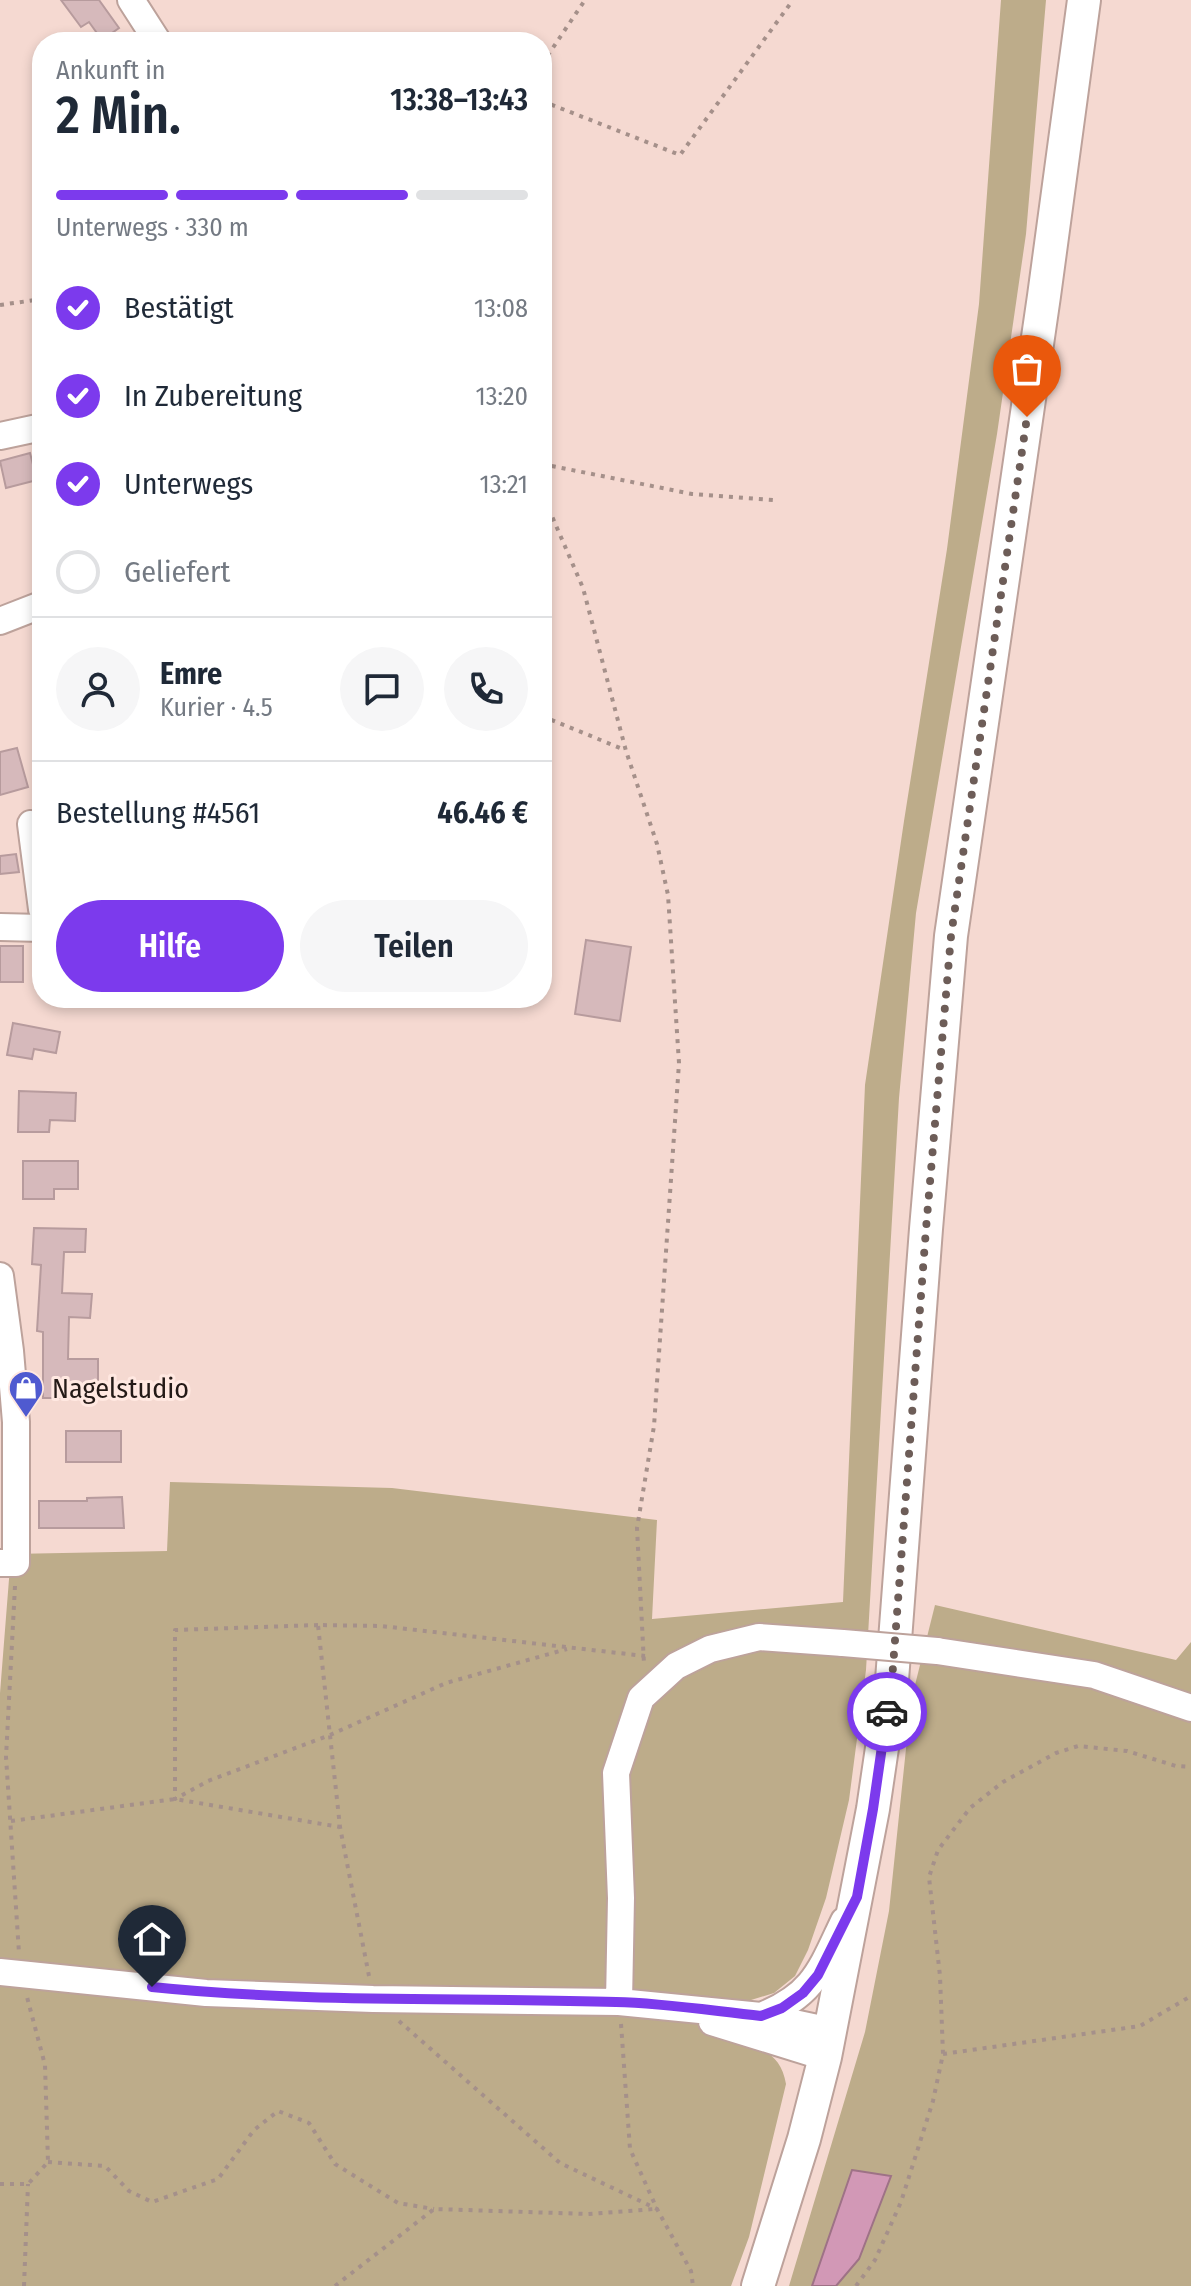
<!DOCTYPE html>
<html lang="de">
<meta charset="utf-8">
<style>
:root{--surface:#fff;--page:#f6f6f7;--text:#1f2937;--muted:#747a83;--line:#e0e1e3;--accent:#7c3aed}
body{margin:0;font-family:"Fira Sans Condensed",sans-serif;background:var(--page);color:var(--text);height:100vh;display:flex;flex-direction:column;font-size:30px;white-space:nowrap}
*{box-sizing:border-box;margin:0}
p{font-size:26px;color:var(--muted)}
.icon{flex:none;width:44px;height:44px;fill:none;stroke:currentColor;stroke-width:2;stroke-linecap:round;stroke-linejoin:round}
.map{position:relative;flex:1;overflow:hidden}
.sheet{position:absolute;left:32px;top:32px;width:520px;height:976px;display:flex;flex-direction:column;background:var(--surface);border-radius:32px;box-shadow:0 4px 12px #0003}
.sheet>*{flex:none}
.pin{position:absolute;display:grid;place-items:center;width:68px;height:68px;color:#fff;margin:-82px -34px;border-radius:50% 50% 50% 0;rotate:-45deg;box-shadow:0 0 8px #0007}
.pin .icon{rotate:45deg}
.courier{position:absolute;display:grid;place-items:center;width:80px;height:80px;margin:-40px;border:6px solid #7c3aed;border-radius:50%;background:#fff;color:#222;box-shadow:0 2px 10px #0007}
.overview em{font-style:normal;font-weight:600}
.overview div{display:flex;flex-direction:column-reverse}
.overview{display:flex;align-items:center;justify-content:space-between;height:136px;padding:0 24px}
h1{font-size:52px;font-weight:600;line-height:60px}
.bar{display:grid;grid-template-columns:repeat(4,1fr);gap:12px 8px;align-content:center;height:96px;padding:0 24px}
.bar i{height:10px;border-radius:6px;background:var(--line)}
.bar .selected{background:var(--accent)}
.bar p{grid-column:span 4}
.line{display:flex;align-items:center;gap:20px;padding:0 24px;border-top:2px solid var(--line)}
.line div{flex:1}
.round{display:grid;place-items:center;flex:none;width:84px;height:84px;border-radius:42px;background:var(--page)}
ol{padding:0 24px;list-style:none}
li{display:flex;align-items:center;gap:24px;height:88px}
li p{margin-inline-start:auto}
li .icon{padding:8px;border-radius:50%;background:var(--accent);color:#fff;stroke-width:4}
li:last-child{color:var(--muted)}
li i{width:44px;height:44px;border:4px solid var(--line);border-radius:50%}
.cta{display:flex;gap:16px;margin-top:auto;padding:16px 24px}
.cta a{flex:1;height:92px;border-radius:48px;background:var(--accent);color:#fff;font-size:32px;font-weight:600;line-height:92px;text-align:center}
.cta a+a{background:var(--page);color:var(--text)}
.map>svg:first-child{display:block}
.green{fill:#bdac8a}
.water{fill:#d298b6;stroke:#9e7286;stroke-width:2}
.building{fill:#d6b9bb;stroke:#b79b9d;stroke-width:2}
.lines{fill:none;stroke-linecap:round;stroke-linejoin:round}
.minor-casing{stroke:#bda29b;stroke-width:30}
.major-casing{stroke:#bda29b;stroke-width:36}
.path{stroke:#a5908a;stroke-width:4;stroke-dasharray:4 6;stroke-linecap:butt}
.minor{stroke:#fff;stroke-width:26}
.major{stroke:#fff;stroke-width:32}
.minor-bridge-casing{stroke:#bda29b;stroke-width:30;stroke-linecap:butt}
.minor-bridge{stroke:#fff;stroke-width:26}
.done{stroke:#6d5d58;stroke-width:8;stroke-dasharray:0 14.4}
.route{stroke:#7c3aed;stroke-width:10}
.labels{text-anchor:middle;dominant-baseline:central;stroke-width:6;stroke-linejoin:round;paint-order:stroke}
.poi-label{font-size:28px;fill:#241a17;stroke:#ffe8e1;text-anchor:start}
</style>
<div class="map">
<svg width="1191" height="2286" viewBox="0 0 1191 2286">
<rect width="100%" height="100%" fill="#f5d9d1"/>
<!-- green -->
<path class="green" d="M1001 0H1046L1026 234 997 434 916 913 899 1098 866 1670 849 1800 826 1898 808 1950 795 1976 774 1993 751 2000 746 2042C768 2051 782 2059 786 2084L749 2237 731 2286H0V1693L11 1554 167 1551 170 1482 392 1488 657 1520 652 1619 843 1602 865 1085 904 821 947 549 979 304Z
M935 1605 1176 1660 1191 1642V2286H836L859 2259 852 2170 812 2286H789L865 2032 889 1911 911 1701Z"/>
<!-- water -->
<path class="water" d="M852 2170 891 2176 859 2259 836 2286H812Z"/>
<!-- building -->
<path class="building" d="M61 0H99L119 28 102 40 89 22 81 27Z
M30 453 37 480 6 488 0 461Z
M17 748 28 787 0 795V752Z
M16 854 19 872 0 874V856Z
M586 940 631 947 620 1021 575 1014Z
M0 946H23V982H0Z
M13 1023 60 1032 56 1053 34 1049 32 1059 7 1055Z
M19 1091 76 1093 75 1121 50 1120 49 1132H18Z
M23 1161H78V1189H54V1199H23Z
M34 1228 86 1229 85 1252H64L62 1293 92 1294 90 1318 69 1317 68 1359H98V1386H75V1398H43V1332L37 1331 41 1265 32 1264Z
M66 1431H121V1462H66Z
M122 1497 124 1528H39V1501H87V1498Z"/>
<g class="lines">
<defs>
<path id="minor" d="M131 0 158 42
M0 436 42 427
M0 621 41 605
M31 824 42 909
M0 927 42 928
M0 1276 10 1351 16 1422V1563H0
M937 1651 1094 1675 1191 1708
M0 1972 206 1993 373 1999 619 2002 761 2016 831 2031
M619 2002 621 1898 616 1773 641 1698 676 1666 710 1649 759 1637 843 1643
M761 2016C814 1995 821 1969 844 1921
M712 2022 825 2057"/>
<path id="major" d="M758 2286 804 2139 825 2057 873 1809 892 1680 926 1229 951 936 1044 296 1084 0"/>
</defs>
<!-- minor casing -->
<use href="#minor" class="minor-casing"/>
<!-- major casing -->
<use href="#major" class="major-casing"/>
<!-- path -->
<path class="path" d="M542 64 585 0
M542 101 680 155 793 0
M0 305 42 299
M542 464 692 494 773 500
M542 501 548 507 583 588 626 751 657 844 668 895 679 1063 654 1426 637 1528 644 1664
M542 716 625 750
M15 1586 6 1757 19 1953
M318 1625 175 1630V1799L208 1781 330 1735 446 1683 567 1649
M11 1821 175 1799 340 1827
M369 1976 340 1827 318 1625 381 1626 645 1656
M399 2021 560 2163 657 2209
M621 2024 630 2149 657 2209 691 2271 693 2286
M943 2054 1140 2026 1191 1996
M48 2162 105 2166 129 2191 152 2202 218 2179 254 2130 278 2111 309 2123 335 2164 398 2203 434 2209
M0 2184H28L48 2162 45 2065 27 1997
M24 2286 28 2184
M335 2286 434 2209 588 2214 654 2209
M856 2286 875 2260 901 2202 933 2101 943 2054 940 1976 929 1877 938 1850 970 1808 1003 1782 1056 1753 1078 1746 1127 1751 1176 1766 1191 1767"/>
<!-- minor -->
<use href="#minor" class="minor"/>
<!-- major -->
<use href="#major" class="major"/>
<defs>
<path id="minor-bridge" d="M843 1643 937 1651"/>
</defs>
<!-- minor-bridge casing -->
<use href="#minor-bridge" class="minor-bridge-casing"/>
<!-- minor-bridge -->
<use href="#minor-bridge" class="minor-bridge"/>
</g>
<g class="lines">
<!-- done -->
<path class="done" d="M887 1712 892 1680 926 1229 951 936 1027 417"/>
<!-- route -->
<path class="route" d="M152 1987C306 2003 461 1997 616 2002 664 2003 713 2011 761 2016L782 2008 803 1993 818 1975 857 1897 873 1809 887 1712"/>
</g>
<!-- icons -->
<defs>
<symbol id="shop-pin" viewBox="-11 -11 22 30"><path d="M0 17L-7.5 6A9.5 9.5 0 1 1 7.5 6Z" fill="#4f5ad0" stroke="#ffe8e1"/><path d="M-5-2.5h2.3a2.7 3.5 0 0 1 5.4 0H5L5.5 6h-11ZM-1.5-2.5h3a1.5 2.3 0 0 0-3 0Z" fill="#fff"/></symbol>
</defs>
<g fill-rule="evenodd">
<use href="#shop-pin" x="6" y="1368" width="40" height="54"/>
</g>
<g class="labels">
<!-- poi labels -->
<g class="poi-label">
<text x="52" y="1388">Nagelstudio</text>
</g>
</g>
</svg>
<div class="pin" style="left:1027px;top:417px;background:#ea580c"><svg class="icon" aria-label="bag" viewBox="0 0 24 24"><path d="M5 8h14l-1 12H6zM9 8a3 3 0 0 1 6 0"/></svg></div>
<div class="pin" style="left:152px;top:1987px;background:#1f2937"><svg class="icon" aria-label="home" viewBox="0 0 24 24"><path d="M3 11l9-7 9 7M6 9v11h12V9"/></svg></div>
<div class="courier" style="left:887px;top:1712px"><svg class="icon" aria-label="car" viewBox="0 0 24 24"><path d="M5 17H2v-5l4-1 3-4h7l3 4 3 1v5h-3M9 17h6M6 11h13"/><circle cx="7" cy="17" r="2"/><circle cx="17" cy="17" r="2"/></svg></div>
<section class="sheet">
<div class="overview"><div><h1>2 Min.</h1><p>Ankunft in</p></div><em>13:38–13:43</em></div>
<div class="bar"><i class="selected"></i><i class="selected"></i><i class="selected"></i><i></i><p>Unterwegs · 330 m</p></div>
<ol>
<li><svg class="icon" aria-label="check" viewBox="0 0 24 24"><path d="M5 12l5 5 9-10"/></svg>Bestätigt<p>13:08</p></li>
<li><svg class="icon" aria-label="check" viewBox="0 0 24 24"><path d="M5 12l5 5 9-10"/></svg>In Zubereitung<p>13:20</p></li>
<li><svg class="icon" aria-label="check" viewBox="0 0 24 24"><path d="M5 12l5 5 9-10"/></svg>Unterwegs<p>13:21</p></li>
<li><i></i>Geliefert</li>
</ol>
<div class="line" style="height:144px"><a class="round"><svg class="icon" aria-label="person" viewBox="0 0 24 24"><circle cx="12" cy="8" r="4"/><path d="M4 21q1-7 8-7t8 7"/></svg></a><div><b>Emre</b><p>Kurier · 4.5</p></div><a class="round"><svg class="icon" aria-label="chat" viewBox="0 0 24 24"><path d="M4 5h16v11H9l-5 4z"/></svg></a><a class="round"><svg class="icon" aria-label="phone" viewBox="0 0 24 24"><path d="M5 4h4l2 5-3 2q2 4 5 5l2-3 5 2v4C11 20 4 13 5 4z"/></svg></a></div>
<div class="line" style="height:104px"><div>Bestellung #4561</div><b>46.46 €</b></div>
<div class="cta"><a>Hilfe</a><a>Teilen</a></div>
</section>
</div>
